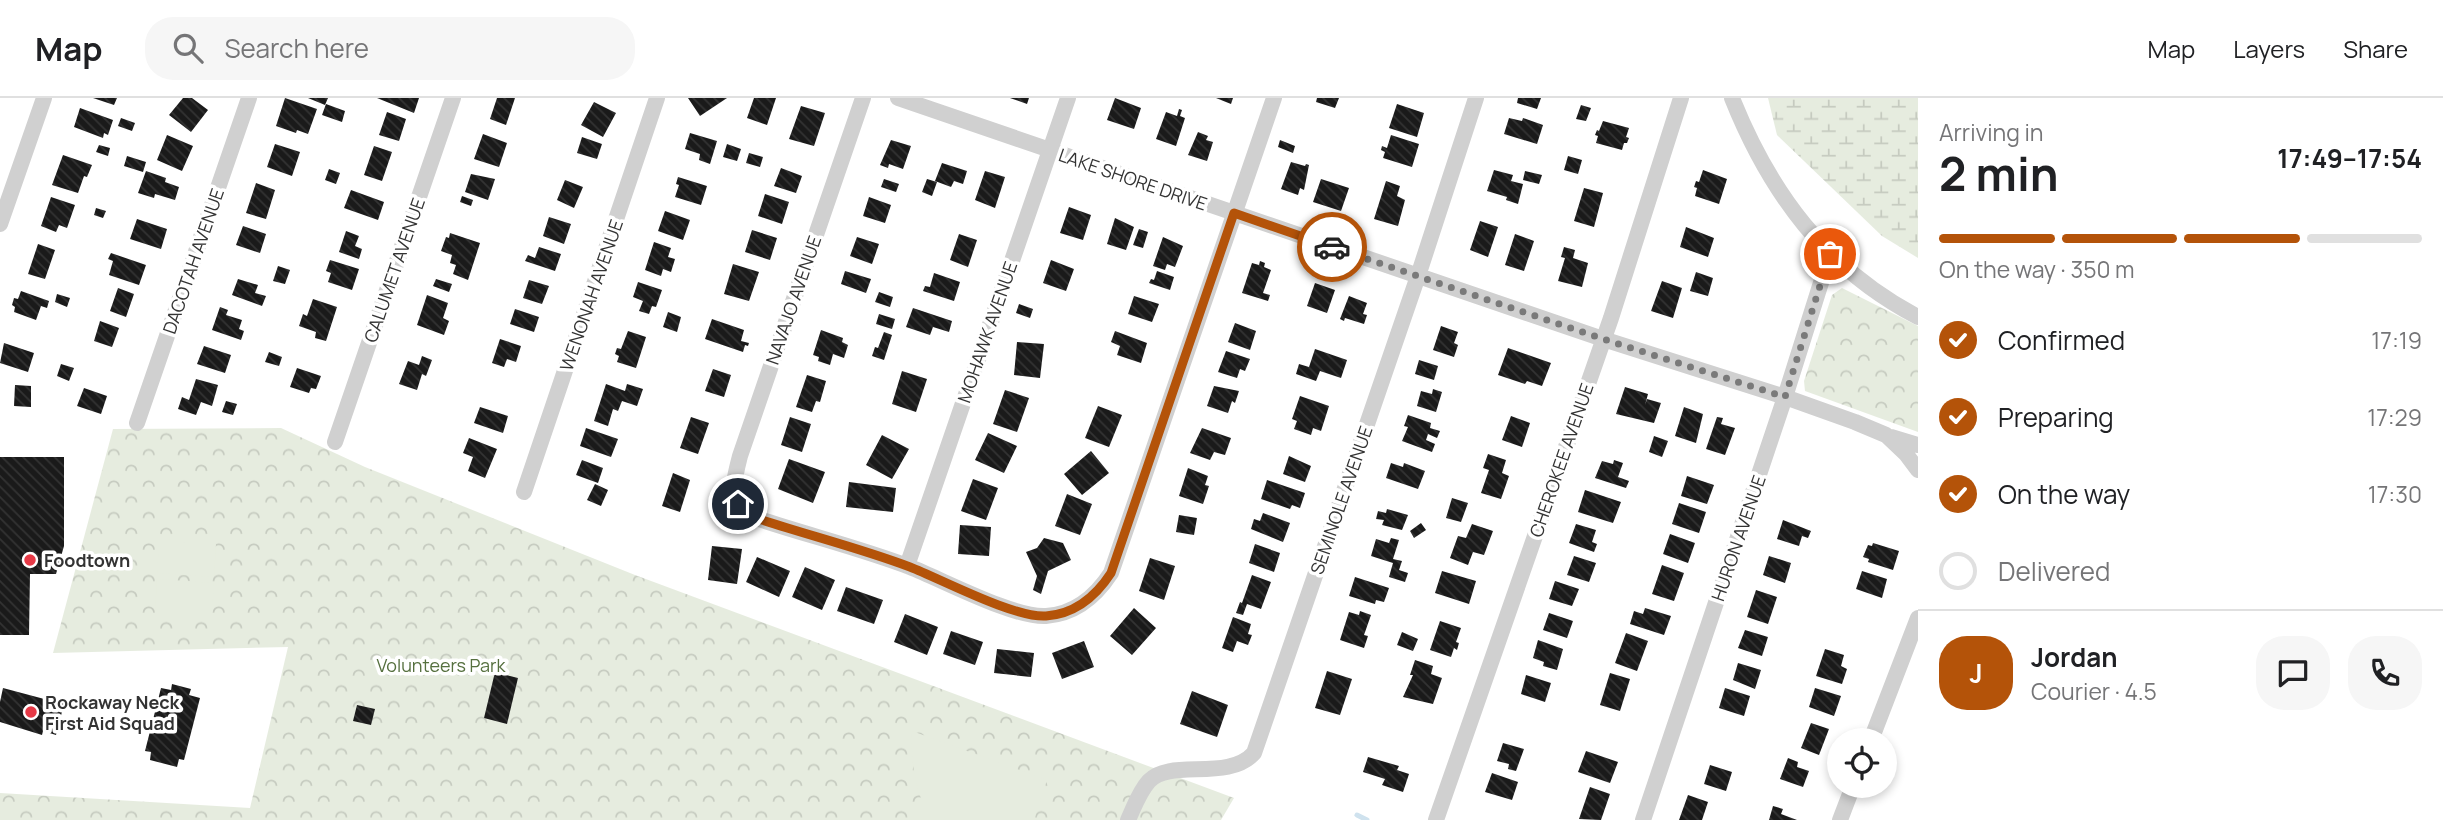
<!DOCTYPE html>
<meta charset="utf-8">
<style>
:root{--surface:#fff;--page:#f6f6f6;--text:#202124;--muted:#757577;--line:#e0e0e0;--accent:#b45309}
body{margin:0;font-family:Manrope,sans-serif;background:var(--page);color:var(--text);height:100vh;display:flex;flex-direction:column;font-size:26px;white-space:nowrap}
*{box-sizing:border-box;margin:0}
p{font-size:23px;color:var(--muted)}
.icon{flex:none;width:38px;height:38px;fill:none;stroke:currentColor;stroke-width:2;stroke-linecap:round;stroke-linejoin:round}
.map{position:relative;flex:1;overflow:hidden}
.drawer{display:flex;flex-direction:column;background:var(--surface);width:525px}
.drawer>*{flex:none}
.buttons{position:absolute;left:1827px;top:630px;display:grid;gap:14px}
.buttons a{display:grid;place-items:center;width:70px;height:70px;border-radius:50%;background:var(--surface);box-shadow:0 4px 10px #0003;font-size:35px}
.pin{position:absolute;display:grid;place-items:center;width:60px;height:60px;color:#fff;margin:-30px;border:4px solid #fff;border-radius:50%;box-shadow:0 2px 7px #0007}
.courier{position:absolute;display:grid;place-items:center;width:70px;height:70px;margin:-35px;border:5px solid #b45309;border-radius:50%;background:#fff;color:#222;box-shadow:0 2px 9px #0007}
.headline em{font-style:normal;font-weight:700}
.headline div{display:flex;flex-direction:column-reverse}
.headline{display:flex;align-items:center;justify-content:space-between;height:119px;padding:0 21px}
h1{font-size:46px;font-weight:700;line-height:52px}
.bar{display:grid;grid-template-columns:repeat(4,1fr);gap:10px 7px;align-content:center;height:84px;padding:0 21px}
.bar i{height:9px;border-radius:5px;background:var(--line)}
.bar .on{background:var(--accent)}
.bar p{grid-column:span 4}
.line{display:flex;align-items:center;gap:18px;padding:0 21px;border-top:2px solid var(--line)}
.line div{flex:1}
.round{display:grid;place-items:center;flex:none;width:74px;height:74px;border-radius:28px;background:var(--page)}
ol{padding:0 21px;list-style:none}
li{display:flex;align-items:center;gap:21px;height:77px}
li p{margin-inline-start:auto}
li .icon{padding:7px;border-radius:50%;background:var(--accent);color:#fff;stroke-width:4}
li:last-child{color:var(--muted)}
li i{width:38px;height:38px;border:4px solid var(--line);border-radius:50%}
header{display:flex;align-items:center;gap:42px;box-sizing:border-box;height:98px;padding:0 35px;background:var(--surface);border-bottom:2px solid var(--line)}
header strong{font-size:33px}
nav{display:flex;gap:38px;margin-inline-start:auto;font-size:24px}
.search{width:490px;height:63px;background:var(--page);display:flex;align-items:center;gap:18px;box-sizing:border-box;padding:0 24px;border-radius:28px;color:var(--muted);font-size:26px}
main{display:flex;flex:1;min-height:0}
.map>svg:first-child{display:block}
.wetland{fill:url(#wetland-marsh)}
.park{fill:url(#park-crowns)}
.pitch{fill:#e6ecdf}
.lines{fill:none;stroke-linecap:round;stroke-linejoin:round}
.stream{stroke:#cfe2ee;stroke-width:5}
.building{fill:url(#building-back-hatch)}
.minor{stroke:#d0d0d0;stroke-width:16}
.done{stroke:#7a7a7a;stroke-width:7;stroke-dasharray:0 12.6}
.route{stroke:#b45309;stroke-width:9}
.poi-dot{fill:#e63946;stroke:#fff;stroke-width:2.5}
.labels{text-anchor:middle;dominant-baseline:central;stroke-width:7;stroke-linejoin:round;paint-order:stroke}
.street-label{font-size:18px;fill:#333;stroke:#fff}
.poi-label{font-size:18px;font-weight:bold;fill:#333;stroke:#fff;text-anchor:start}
.park-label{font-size:18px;fill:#56703f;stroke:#fff}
</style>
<header>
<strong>Map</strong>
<div class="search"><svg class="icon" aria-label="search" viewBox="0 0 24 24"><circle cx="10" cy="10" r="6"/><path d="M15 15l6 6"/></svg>Search here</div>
<nav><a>Map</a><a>Layers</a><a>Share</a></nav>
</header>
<main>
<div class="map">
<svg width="1918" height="722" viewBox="0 0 1918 722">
<defs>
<pattern id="wetland-marsh" width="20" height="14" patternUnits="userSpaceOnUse" patternTransform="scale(1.75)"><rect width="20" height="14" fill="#e6ecdf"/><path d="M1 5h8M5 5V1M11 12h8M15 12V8" fill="none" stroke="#c6cbc0"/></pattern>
<pattern id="park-crowns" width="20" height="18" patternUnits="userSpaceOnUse" patternTransform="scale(1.75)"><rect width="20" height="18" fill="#e6ecdf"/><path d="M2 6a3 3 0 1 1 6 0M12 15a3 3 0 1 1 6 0" fill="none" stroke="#c6cbc0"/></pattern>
<pattern id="building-back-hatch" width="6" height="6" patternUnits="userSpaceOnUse" patternTransform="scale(1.75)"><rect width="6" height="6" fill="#1a1a1a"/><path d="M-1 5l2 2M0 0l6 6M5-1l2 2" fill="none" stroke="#333"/></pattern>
</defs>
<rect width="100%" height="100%" fill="#fff"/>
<!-- wetland -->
<path class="wetland" d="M1768 0H1918V160L1882 138 1777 37Z"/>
<!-- park -->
<path class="park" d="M1842 190 1918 228V334L1805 293 1804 283 1832 197Z
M281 330 365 369 635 477 1234 700 1221 722H0V695L250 710 288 549 53 555 113 331Z"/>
<!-- pitch -->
<path class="pitch" d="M159 443 216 446 214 479 157 475Z
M157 481 214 485 212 517 155 514Z
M912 633 1047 682 1034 722H930C915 690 911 669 912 633Z"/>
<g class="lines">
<!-- stream -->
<path class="stream" d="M1357 717 1367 722"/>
</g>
<!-- building -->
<path class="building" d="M93 0H117L114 7Z
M183 0H192L208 12 191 34 169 17Z
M285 0 317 11 308 36 297 32 296 35 276 28Z
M308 0H328L325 7Z
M377 0H419L414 15Z
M497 0H515L506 27 490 21Z
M688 0H727L700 18Z
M754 0H776L767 27 747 20Z
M1010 0H1029L1027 6Z
M1115 0 1141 10 1134 31 1107 22Z
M1216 0H1233L1231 6Z
M1317 0H1339L1335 10 1316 4Z
M1518 0H1541L1537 11 1517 5Z
M594 4 616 15 603 39 581 27Z
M326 6 345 13 342 24 322 17Z
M1397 6 1424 15 1417 39 1389 30Z
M1581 7 1591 10 1586 23 1576 21Z
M801 8 825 15 814 48 789 41Z
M80 10 113 22 108 37 104 35 103 40 74 29Z
M1179 11 1182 12 1180 18 1185 20 1176 48 1156 41 1166 14 1177 18Z
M387 14 406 21 399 43 379 37Z
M121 20 135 25 132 33 118 28Z
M1509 20 1522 23 1523 20 1543 27 1537 46 1504 36Z
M1603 23 1629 30 1626 39 1629 40 1627 45H1624L1622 52 1596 45 1598 38 1595 37 1597 32 1599 33Z
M1198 34 1208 38 1206 42 1213 44 1207 63 1188 57Z
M690 35 717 43 710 66 699 62 700 56 685 51Z
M483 36 507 45 499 69 474 61Z
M167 37 193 48 182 73 157 62Z
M1391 37 1419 46 1412 69 1383 60 1385 54 1381 52 1382 48 1387 50Z
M582 39 602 46 597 61 577 55Z
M891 42 911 48 903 71 889 66 888 70 880 67Z
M1280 42 1295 48 1293 55 1278 49Z
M275 46 300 54 292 78 267 69Z
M727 46 741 51 737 63 723 59Z
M99 47 110 50 108 58 96 54Z
M374 48 392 54 382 83 364 77Z
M749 55 763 59 760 69 746 65Z
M63 57 92 67 87 79 84 78 78 95 52 87Z
M127 58 146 64 143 74 124 68Z
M1568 58 1582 62 1578 76 1564 72Z
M1291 64 1305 68 1306 66 1309 67 1304 92 1300 90 1298 97 1281 91Z
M942 65 967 73 963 86 954 83 951 89 935 83Z
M781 70 802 78 796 95 774 88Z
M329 71 340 75 336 86 325 82Z
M1494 72 1513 77 1511 83 1523 86 1518 106 1506 102 1507 99 1487 93Z
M1703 72 1727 81 1719 106 1695 98 1697 90 1694 89 1696 83 1699 84Z
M146 73 166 80 165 84 179 89 175 102 155 96 154 100 138 95Z
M985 73 1005 79 995 110 975 102Z
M1525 73 1542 77 1539 86 1523 82Z
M471 76 495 81 488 102 465 94Z
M678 79 707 88 701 107 675 99 679 87 676 86Z
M884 81 899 86 896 94 881 89Z
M927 81 937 84 932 98 922 94Z
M1321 81 1349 90 1341 113 1313 104Z
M565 82 583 89 574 110 557 102Z
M1386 83 1400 88 1397 98 1405 102 1398 128 1374 121Z
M256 85 275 92 266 121 246 115Z
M1584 90 1603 95 1594 129 1574 123Z
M351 92 384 104 378 122 344 110Z
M765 96 789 104 782 126 758 118Z
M462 98 473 102 471 108 460 104Z
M51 99 75 107 67 130 59 127 56 134 41 128Z
M869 99 891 107 885 125 863 118Z
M1069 109 1091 117 1083 142 1060 135Z
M96 110 106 113 103 120 94 117Z
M665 113 690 122 683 142 658 133Z
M549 119 571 126 564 146 543 138Z
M1115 120 1134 129 1126 152 1107 146Z
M137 121 167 131 161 151 130 141Z
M1480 123 1498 129 1488 159 1470 152Z
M243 128 266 136 260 155 236 147Z
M1686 129 1714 140 1708 159 1680 149Z
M1139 131 1148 134 1143 150 1133 147Z
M752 132 777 140 770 162 745 154Z
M346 133 359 138 355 148 362 151 359 161 339 154Z
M450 135 480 145 468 182 453 176 456 167 450 165 452 157 441 153 446 139 449 140Z
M959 136 977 142 968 169 950 162Z
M1515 136 1534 143 1524 173 1505 167Z
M857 139 879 146 872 166 850 158Z
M1163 139 1183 148 1175 169 1167 166 1165 172 1153 168Z
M654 144 671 150 668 159 675 161 671 174 663 171 661 178 645 172Z
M38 146 55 152 45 181 28 176Z
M539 149 561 156 555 173 525 163 528 157 535 160Z
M1564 149 1575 152 1573 160 1588 165 1582 189 1558 183 1565 160 1561 159Z
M111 155 146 167 139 187 109 177 113 163 108 161Z
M330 162 359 171 352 192 328 184 331 175 326 173Z
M1051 162 1074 171 1066 193 1043 185Z
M1260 163 1265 165 1264 169 1271 172 1263 195 1270 197 1268 203 1242 195 1252 165 1259 167Z
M733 166 759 174 749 203 724 196Z
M278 168 290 172 285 186 273 183Z
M845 173 871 181 866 195 841 186Z
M1157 173 1174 179 1170 192 1149 185 1151 181 1154 182Z
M1696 174 1713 180 1708 198 1690 193Z
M934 175 960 184 954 203 923 193 925 188 930 189Z
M238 181 258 187 255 195 266 198 262 208 232 197Z
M436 181 452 186 449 194 433 188Z
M529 182 549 188 542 206 523 200Z
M1662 183 1682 190 1673 220 1651 213Z
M638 184 662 192 656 209 652 208 649 216 639 213 643 203 633 199Z
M1315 185 1335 192 1327 215 1307 208Z
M118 190 134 196 126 219 110 213Z
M21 193 49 203 47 210 41 208 36 222 14 214 15 209 12 207 14 200 18 201Z
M879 194 893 199 890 209 875 204Z
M57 196 70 200 67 209 55 204Z
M427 197 448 205 443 220 449 223 444 237 417 227Z
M1134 198 1159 206 1152 224 1128 216Z
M1349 198 1367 205 1363 216 1367 217 1364 226 1345 220 1344 223 1340 221Z
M313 201 337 209 326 243 315 240 316 234 299 228 303 216 307 218Z
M1019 206 1033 211 1030 220 1016 215Z
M220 209 228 212 226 217 242 222 239 231 244 233 241 242 212 232Z
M913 210 952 223 949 234 933 229 930 237 906 229Z
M515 211 539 219 534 234 510 226Z
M668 214 681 219 677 234 663 229Z
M879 216 895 221 892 231 876 226Z
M712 221 744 232 741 243 749 245 748 248 745 247 743 254 705 241Z
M100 223 119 230 112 249 94 243Z
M1235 225 1256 233 1250 252 1228 244Z
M1441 228 1458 234 1454 245 1458 247 1454 259 1433 252Z
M821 232 843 240 842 244 848 247 844 260 833 256 830 267 818 263 819 259 813 257Z
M628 233 646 239 636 270 617 264 619 258 615 256 617 250 621 251Z
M1115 233 1147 245 1141 265 1117 257 1120 248 1111 244Z
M884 234 892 237 884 262 872 258 875 249 878 250Z
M500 241 521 248 516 264 507 261 504 269 492 265Z
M1017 244 1044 246 1040 280 1014 277Z
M4 245 34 255 28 274 0 265Z
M204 248 231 257 225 275 197 266Z
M1508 250 1551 265 1542 288 1527 283 1525 286 1498 277Z
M1315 251 1347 262 1341 280 1320 273 1316 283 1296 276 1299 266 1309 269Z
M1226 253 1250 261 1245 273 1240 271 1237 280 1218 274Z
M269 254 282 259 279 268 265 264Z
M422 258 432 262 426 278 422 276 417 292 399 286 408 263 419 267Z
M1419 262 1438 268 1434 282 1415 276Z
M61 266 74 270 69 283 57 278Z
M297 270 321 278 316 291 311 290 309 295 290 289Z
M713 271 731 277 724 299 705 293Z
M902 273 927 281 916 314 892 306Z
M807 277 826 283 820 304 816 303 812 314 796 309Z
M196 281 218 287 212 308 201 304 196 317 178 311 182 299 189 302Z
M606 286 625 293 627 286 643 291 637 308 622 303 618 313 613 311 608 328 594 323Z
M15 287 31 288V309L14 308Z
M1214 288 1239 293 1235 305 1232 303 1228 315 1207 308Z
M1625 289 1648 296 1645 307 1647 301 1661 305 1654 325 1616 316Z
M84 290 107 298 101 316 77 308Z
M1433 291 1442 294 1436 314 1417 308 1421 293 1432 296Z
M1005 292 1029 300 1017 334 993 326Z
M1300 298 1329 308 1321 333 1313 330 1311 337 1294 331 1297 323 1292 321Z
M226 303 237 306 233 317 222 314Z
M1098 308 1122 317 1109 349 1085 340Z
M480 309 508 318 503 335 474 325Z
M1684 309 1703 316 1696 345 1675 338Z
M1408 317 1431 325 1430 330 1440 333 1437 340 1428 336 1426 342 1435 346 1432 354 1402 343 1408 329 1404 328Z
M1511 318 1530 325 1522 349 1502 342Z
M691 319 709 325 698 356 680 350Z
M790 319 811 326 802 354 781 347Z
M1717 319 1723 320 1721 326 1735 330 1725 357 1706 351Z
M586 330 618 341 611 359 580 348Z
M1202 330 1231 340 1225 357 1214 354 1210 362 1190 355Z
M988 335 1017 348 1004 375 975 362Z
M882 337 909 351 892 381 866 367Z
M1654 338 1668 343 1662 359 1649 354Z
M469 340 497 351 485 380 468 373 473 359 463 355Z
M1091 353 1109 375 1082 397 1064 376Z
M1488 356 1506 362 1502 375 1509 378 1501 401 1481 395 1489 372 1483 370Z
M1289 358 1311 368 1305 384 1283 376Z
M0 359H64V448L56 476H30L29 537H0Z
M789 361 825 374 813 405 778 391Z
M582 362 603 370 598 385 576 377Z
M1614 362 1623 365 1618 379 1629 383 1626 390 1595 380 1602 363 1613 366Z
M1391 365 1403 369 1404 365 1425 373 1418 391 1386 380Z
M1188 370 1208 378 1205 387 1209 388 1203 406 1179 398Z
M673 375 690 382 680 414 662 408Z
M1687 378 1714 387 1707 406 1681 398Z
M973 381 998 390 986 422 961 413Z
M1267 382 1305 395 1300 410 1292 407 1290 411 1261 401Z
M849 384 896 390 893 414 846 409Z
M595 386 608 392 601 408 587 402Z
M1585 392 1621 404 1613 425 1578 414Z
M1067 396 1092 406 1080 437 1055 428Z
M1452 400 1468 405 1461 424 1446 420Z
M1679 405 1706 414 1699 435 1672 426Z
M1387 411 1408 417 1402 432 1382 427 1384 422 1376 421 1378 413 1386 415Z
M1263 415 1290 425 1283 444 1251 431 1254 421 1260 423Z
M1179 417 1197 420 1194 437 1176 434Z
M1783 422 1811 433 1808 440 1802 438 1799 448 1777 441Z
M1421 425 1426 432 1414 440 1410 433Z
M1472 426 1493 433 1484 457 1473 454 1468 467 1450 460 1458 438 1466 440Z
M1576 426 1596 432 1592 444 1597 446 1594 454 1569 445Z
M960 427 991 429 989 458 958 456Z
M1670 436 1695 445 1688 465 1663 456Z
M1044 440 1063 445 1071 462 1048 473 1041 496 1033 492 1037 478 1026 454 1037 450Z
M1391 440 1399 442 1393 461 1402 463 1399 472 1408 475 1405 484 1389 479 1393 465 1371 458 1376 441 1389 445Z
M1873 445 1899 453 1893 472 1868 464 1869 461 1863 459 1868 447 1872 448Z
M1255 446 1280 455 1274 474 1249 465Z
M712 448 742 451 737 486 708 482Z
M1574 458 1596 465 1589 484 1567 477Z
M1769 458 1791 465 1785 485 1763 477Z
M757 459 790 473 779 499 746 484Z
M1150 460 1175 468 1164 502 1139 493Z
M1662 467 1684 475 1674 503 1652 496Z
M805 469 835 482 822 512 792 499Z
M1442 473 1476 483 1469 506 1435 495Z
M1862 473 1887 481 1882 500 1856 491Z
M1252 477 1271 484 1261 511 1247 506 1243 517 1236 515 1240 504 1242 505Z
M1355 479 1389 490 1384 504 1376 502 1375 506 1349 498Z
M1555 483 1579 491 1572 508 1549 501Z
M846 489 883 502 874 526 837 513Z
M1756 492 1777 499 1768 526 1747 519Z
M1134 510 1156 530 1132 557 1110 538Z
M1645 510 1671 518 1664 537 1630 526 1634 513 1643 516Z
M1360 513 1371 517 1364 537 1368 538 1364 550 1340 542 1349 514 1359 517Z
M1549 515 1573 523 1567 540 1543 532Z
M905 516 938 529 927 557 894 544Z
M1233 519 1251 526 1248 536 1252 537 1248 547 1237 543 1233 554 1222 550Z
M1440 523 1461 530 1456 544 1459 545 1457 552 1454 550 1451 559 1430 552Z
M1745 532 1768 539 1762 558 1738 550Z
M951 533 983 544 975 567 943 556Z
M1402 534 1418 541 1413 553 1397 547Z
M1626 535 1648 543 1637 573 1615 565Z
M1538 542 1563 551 1557 572 1543 568 1544 564 1533 560Z
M1084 543 1094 569 1062 581 1052 555Z
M997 551 1034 555 1031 579 994 575Z
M1825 551 1844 557 1841 568 1847 571 1842 586 1816 578Z
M1415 562 1433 568 1431 576 1442 580 1433 606 1403 599 1413 577H1410Z
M1738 565 1761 572 1755 591 1733 582Z
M1327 573 1352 581 1340 617 1315 610Z
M495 574 518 580 507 626 484 620Z
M1610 575 1630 581 1620 613 1600 607Z
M1526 577 1551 585 1545 604 1521 596Z
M172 586 191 591 189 597 200 600 184 662 179 661 177 669 150 662 151 654 145 653 161 590 171 592Z
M3 590 48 602 49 598 65 602 56 637 43 633 42 637 0 624V604Z
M1725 590 1750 598 1744 618 1719 610Z
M1815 590 1841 598 1834 618 1809 609Z
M1192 593 1228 607 1217 639 1180 626Z
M357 607 375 611 371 627 353 623Z
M1811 625 1829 631 1819 657 1801 650Z
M1503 645 1524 651 1516 673 1508 671 1509 666 1497 663Z
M1586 653 1618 664 1610 685 1578 674Z
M1368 659 1399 668 1397 672 1409 676 1403 694 1382 687 1385 681 1363 674Z
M1788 660 1798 664 1797 669 1809 673 1803 689 1780 681Z
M1710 667 1732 674 1726 693 1704 686Z
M1492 675 1518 684 1512 702 1485 694Z
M1590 689 1610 696 1601 722 1579 721Z
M1688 697 1708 704 1702 722H1679Z
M1773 708 1783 711 1781 716 1797 722H1769Z"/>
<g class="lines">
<!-- minor -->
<path class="minor" d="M863 0 740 358C733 385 727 405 756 420 807 437 860 450 910 469 943 482 1014 520 1046 518 1075 516 1096 498 1111 475L1274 0
M898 0 1603 241 1785 299 1855 324 1886 337 1906 356 1918 372
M1732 0C1770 95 1826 171 1918 219
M0 126 44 0
M137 325 249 0
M1891 339 1918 347
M335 344 453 0
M524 394 657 0
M907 468 1068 0
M1871 642 1918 520
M1128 722C1134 709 1139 694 1149 683 1170 660 1228 684 1254 655L1418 178 1476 0
M1436 722 1611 220 1681 0
M1643 722 1785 299 1830 156
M1840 722 1853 688"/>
</g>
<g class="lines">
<!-- done -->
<path class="done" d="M1332 149 1603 241 1785 299 1830 156"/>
<!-- route -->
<path class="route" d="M738 406 746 415 756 420C807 437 860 450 910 469 943 482 1014 520 1046 518 1075 516 1096 498 1111 475L1234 115 1332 149"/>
</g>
<!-- markers -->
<g class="poi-dot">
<circle cx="30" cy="462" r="7"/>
<circle cx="31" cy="614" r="7"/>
</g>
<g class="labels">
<!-- street labels -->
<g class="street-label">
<text transform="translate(1133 81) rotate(19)">LAKE SHORE DRIVE</text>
<text transform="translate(193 163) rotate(-71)">DACOTAH AVENUE</text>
<text transform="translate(394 172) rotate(-71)">CALUMET AVENUE</text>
<text transform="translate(591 197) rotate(-71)">WENONAH AVENUE</text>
<text transform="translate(793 202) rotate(-71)">NAVAJO AVENUE</text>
<text transform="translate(987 234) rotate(-71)">MOHAWK AVENUE</text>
<text transform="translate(1561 362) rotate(-71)">CHEROKEE AVENUE</text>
<text transform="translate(1341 402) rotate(-71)">SEMINOLE AVENUE</text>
<text transform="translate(1738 440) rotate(-71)">HURON AVENUE</text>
</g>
<!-- poi labels -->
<g class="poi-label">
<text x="44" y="462">Foodtown</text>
<text x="45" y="604">Rockaway Neck<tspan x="45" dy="21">First Aid Squad</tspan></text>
</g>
<!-- park labels -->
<g class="park-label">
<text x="441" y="567">Volunteers Park</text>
</g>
</g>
</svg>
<div class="buttons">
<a><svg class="icon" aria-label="locate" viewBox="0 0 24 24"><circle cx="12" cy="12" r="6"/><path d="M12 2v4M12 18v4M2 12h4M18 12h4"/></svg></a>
</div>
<div class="pin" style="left:1830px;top:156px;background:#ea580c"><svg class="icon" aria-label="bag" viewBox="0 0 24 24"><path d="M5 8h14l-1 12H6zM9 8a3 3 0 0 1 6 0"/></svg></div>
<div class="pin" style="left:738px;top:406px;background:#1f2937"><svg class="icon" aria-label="home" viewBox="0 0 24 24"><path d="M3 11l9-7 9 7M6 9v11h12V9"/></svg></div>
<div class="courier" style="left:1332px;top:149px"><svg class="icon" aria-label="car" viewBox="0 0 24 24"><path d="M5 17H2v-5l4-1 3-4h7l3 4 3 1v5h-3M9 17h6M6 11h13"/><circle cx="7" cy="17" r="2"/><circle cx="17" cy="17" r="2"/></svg></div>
</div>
<section class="drawer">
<div class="headline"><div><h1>2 min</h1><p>Arriving in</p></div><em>17:49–17:54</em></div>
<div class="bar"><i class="on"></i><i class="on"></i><i class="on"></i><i></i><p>On the way · 350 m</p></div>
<ol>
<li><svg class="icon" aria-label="check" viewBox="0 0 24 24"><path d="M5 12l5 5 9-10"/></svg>Confirmed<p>17:19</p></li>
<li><svg class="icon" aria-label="check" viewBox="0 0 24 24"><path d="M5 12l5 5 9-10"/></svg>Preparing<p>17:29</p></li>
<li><svg class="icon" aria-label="check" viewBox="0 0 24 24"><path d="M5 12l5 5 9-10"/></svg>On the way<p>17:30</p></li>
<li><i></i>Delivered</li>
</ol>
<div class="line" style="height:126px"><b class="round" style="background:var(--accent);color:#fff">J</b><div><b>Jordan</b><p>Courier · 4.5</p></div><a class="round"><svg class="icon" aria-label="chat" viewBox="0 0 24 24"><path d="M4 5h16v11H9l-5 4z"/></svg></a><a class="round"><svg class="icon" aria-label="phone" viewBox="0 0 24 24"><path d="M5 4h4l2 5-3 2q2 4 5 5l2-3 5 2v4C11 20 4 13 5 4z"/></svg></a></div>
</section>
</main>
